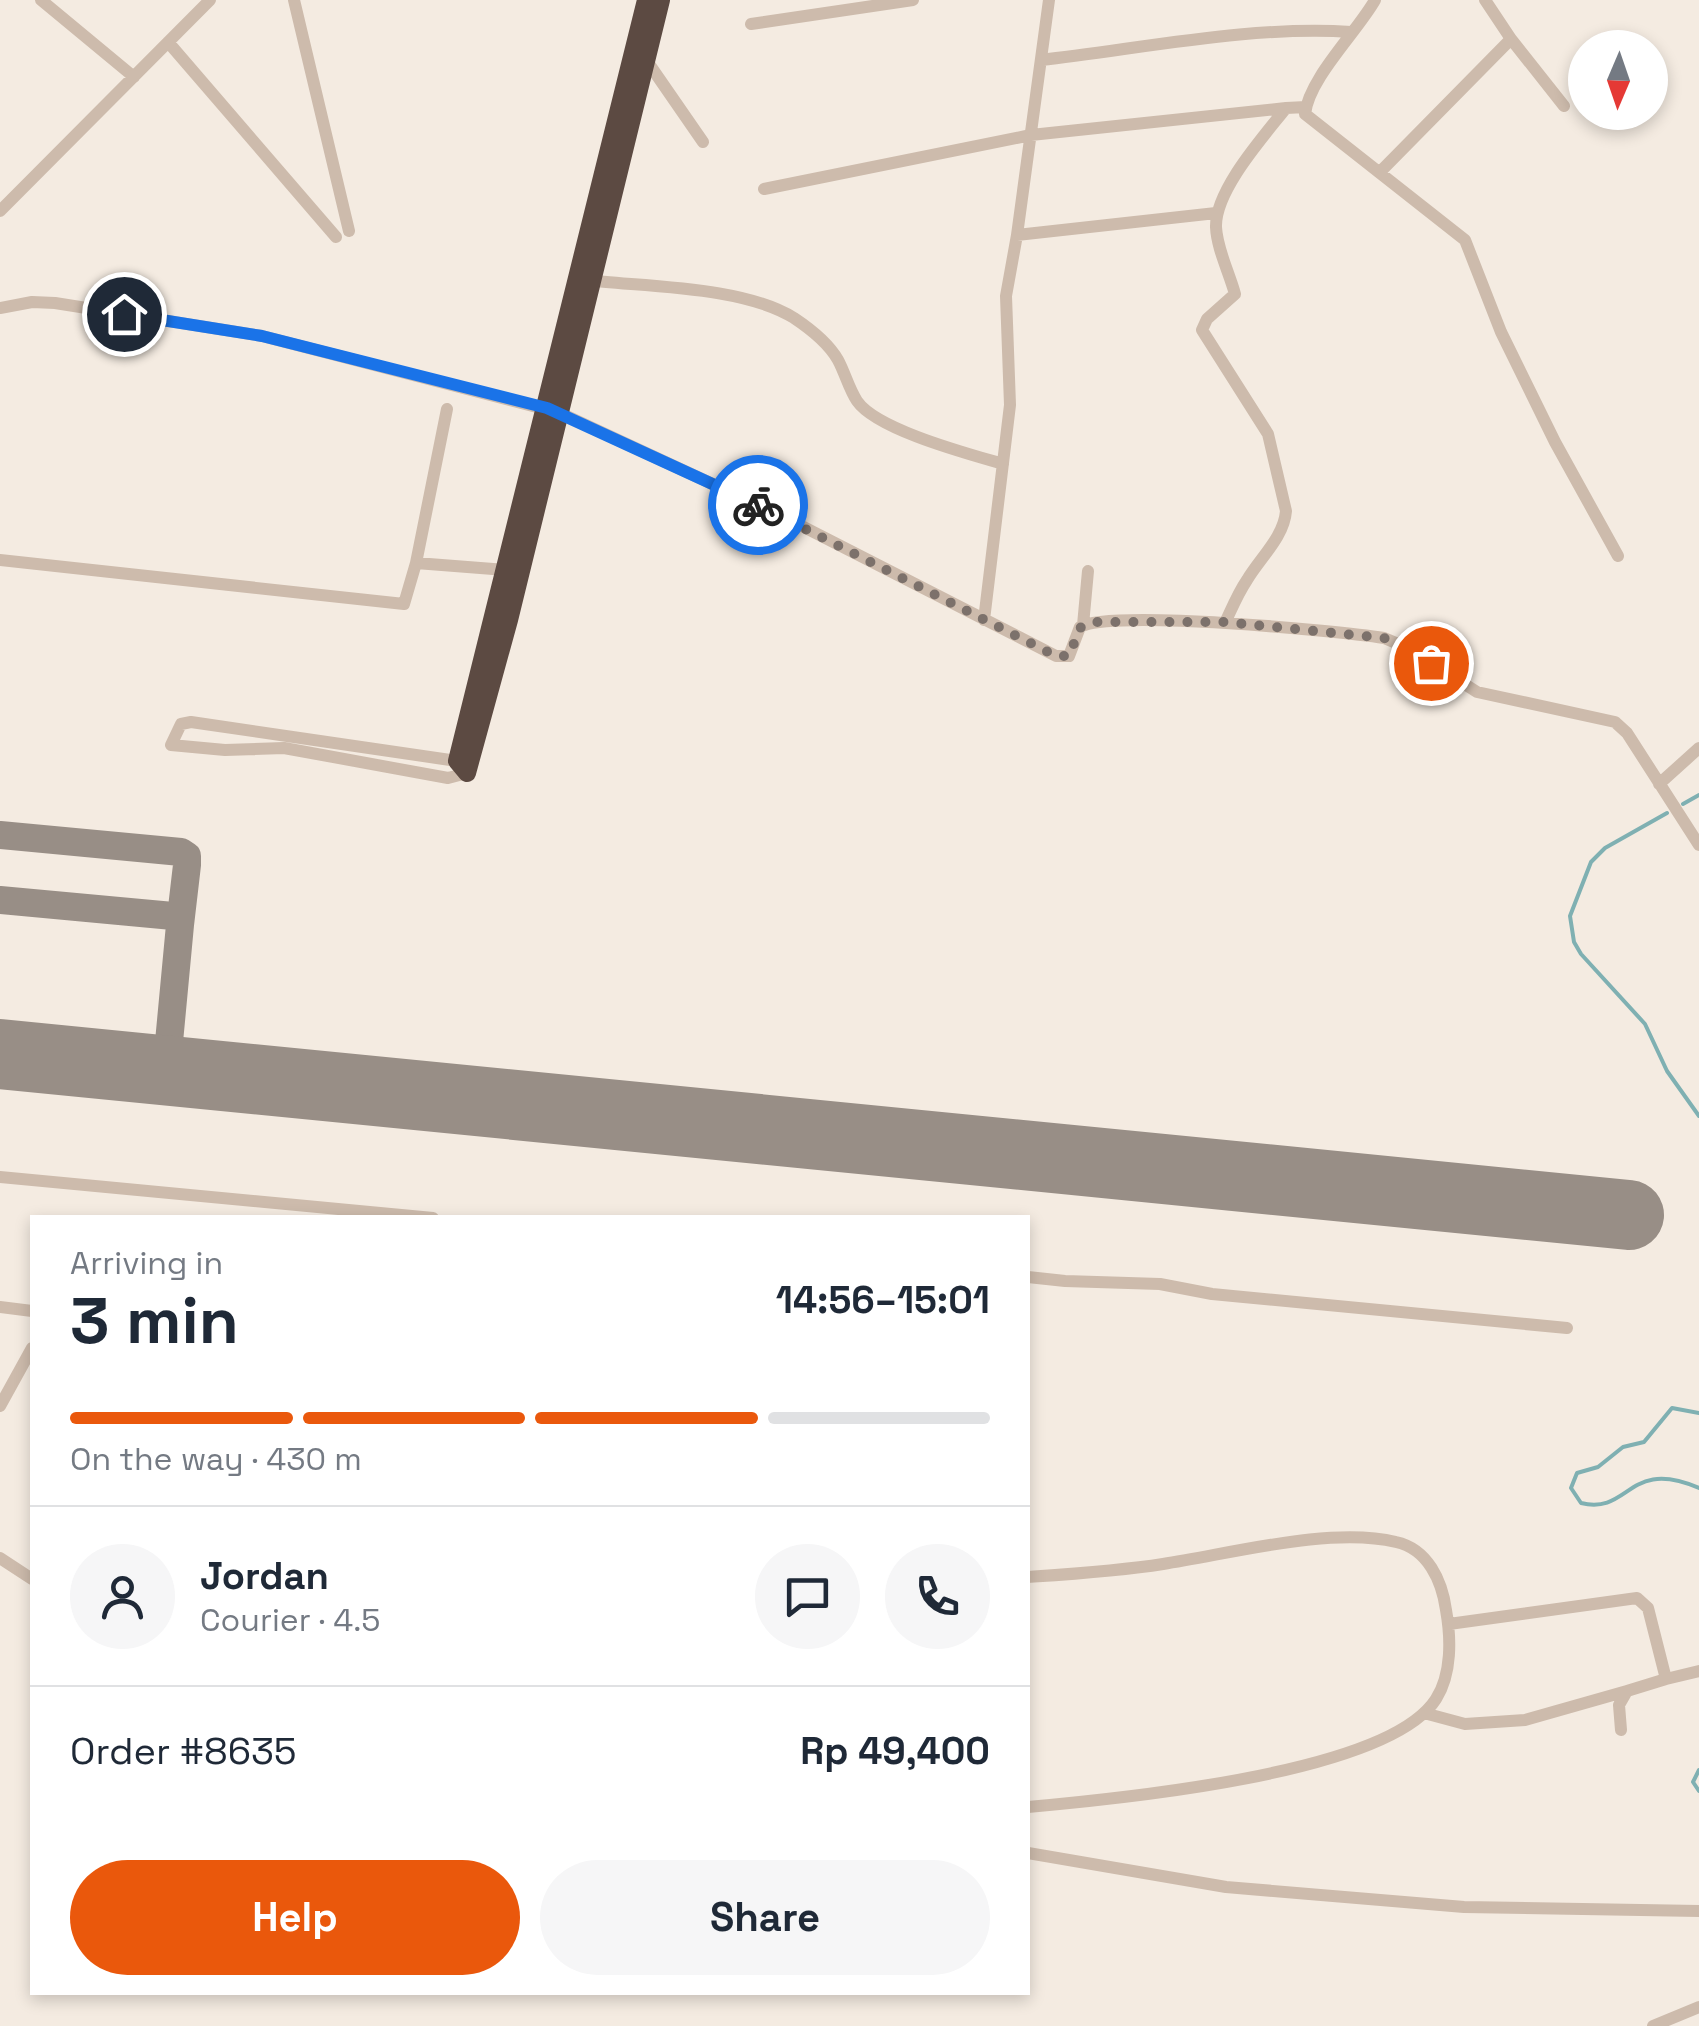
<!DOCTYPE html>
<meta charset="utf-8">
<style>
:root{--surface:#fff;--page:#f6f6f7;--text:#1f2937;--muted:#747a83;--line:#e0e1e3;--accent:#ea580c}
body{margin:0;font-family:"Space Grotesk",sans-serif;background:var(--page);color:var(--text);height:100vh;display:flex;flex-direction:column;font-size:38px;white-space:nowrap}
*{box-sizing:border-box;margin:0}
p{font-size:32px;color:var(--muted)}
.icon{flex:none;width:55px;height:55px;fill:none;stroke:currentColor;stroke-width:2;stroke-linecap:round;stroke-linejoin:round}
.map{position:relative;flex:1;overflow:hidden}
.drawer{position:absolute;left:30px;top:1215px;width:1000px;height:780px;display:flex;flex-direction:column;background:var(--surface);border-radius:0px;box-shadow:0 5px 15px #0003}
.drawer>*{flex:none}
.needle{width:65px;rotate:182deg}
.tools{position:absolute;left:1568px;top:30px;display:grid;gap:20px}
.tools a{display:grid;place-items:center;width:100px;height:100px;border-radius:50%;background:var(--surface);box-shadow:0 5px 15px #0003;font-size:50px}
.pin{position:absolute;display:grid;place-items:center;width:85px;height:85px;color:#fff;margin:-42px;border:5px solid #fff;border-radius:50%;box-shadow:0 2px 10px #0007}
.courier{position:absolute;display:grid;place-items:center;width:100px;height:100px;margin:-50px;border:8px solid #1a73e8;border-radius:50%;background:#fff;color:#222;box-shadow:0 2px 12px #0007}
.head em{font-style:normal;font-weight:700}
.head div{display:flex;flex-direction:column-reverse}
.head{display:flex;align-items:center;justify-content:space-between;height:170px;padding:0 40px}
h1{font-size:65px;font-weight:700;line-height:75px}
.bar{display:grid;grid-template-columns:repeat(4,1fr);gap:15px 10px;align-content:center;height:120px;padding:0 40px}
.bar i{height:12px;border-radius:8px;background:var(--line)}
.bar .selected{background:var(--accent)}
.bar p{grid-column:span 4}
.line{display:flex;align-items:center;gap:25px;padding:0 40px;border-top:2px solid var(--line)}
.line div{flex:1}
.round{display:grid;place-items:center;flex:none;width:105px;height:105px;border-radius:52px;background:var(--page)}
.primary-button{display:flex;gap:20px;margin-top:auto;padding:20px 40px}
.primary-button a{flex:1;height:115px;border-radius:60px;background:var(--accent);color:#fff;font-size:40px;font-weight:700;line-height:115px;text-align:center}
.primary-button a+a{background:var(--page);color:var(--text)}
.map>svg:first-child{display:block}
.lines{fill:none;stroke-linecap:round;stroke-linejoin:round}
.stream{stroke:#7fb0b2;stroke-width:4}
.taxiway{stroke:#988e86;stroke-width:28}
.runway{stroke:#988e86;stroke-width:70}
.minor{stroke:#cdbbac;stroke-width:12}
.highway{stroke:#5c4a42;stroke-width:18}
.done{stroke:#7c716b;stroke-width:10;stroke-dasharray:0 18}
.route{stroke:#1a73e8;stroke-width:12}
</style>
<div class="map">
<svg width="1699" height="2026" viewBox="0 0 1699 2026">
<rect width="100%" height="100%" fill="#f4ebe1"/>
<g class="lines">
<!-- stream -->
<path class="stream" d="M1683 804 1699 795
M1667 813 1605 848 1591 862 1570 916 1574 942 1581 954 1645 1024 1667 1071 1699 1116
M1699 1413 1672 1408 1644 1442 1623 1447 1598 1467 1577 1473 1571 1488 1581 1503C1631 1515 1627 1457 1699 1488
M1699 1770 1693 1782 1699 1791"/>
<!-- taxiway -->
<path class="taxiway" d="M0 835 181 852 187 856V865L180 925 173 916 0 900
M169 1042 180 1064 200 1074
M135 1068 157 1060 169 1042 180 925"/>
<!-- runway -->
<path class="runway" d="M0 1054 1629 1215"/>
<!-- minor -->
<path class="minor" d="M41 0 134 77
M294 0 349 231
M1375 0C1357 32 1309 78 1305 114L1465 240 1501 332 1555 442 1618 556
M751 24 913 0
M1511 39 1564 106
M168 42 336 237
M1041 60C1139 49 1254 25 1351 32
M647 61 703 142
M1380 172 1511 39 1485 0
M764 189 1031 135 1286 108
M0 211 210 0
M1017 235 1216 213
M585 280C646 287 743 286 794 318 809 328 829 344 838 360 845 373 849 389 857 401 877 430 969 454 1003 464
M0 308 32 302 55 303 262 336 560 413 792 521 1056 656H1069L1080 627C1109 609 1339 631 1384 638L1408 648 1477 692 1615 722 1627 733 1699 845
M0 560 404 604 416 563 447 409
M416 563 506 570
M984 620 1010 405 1006 296 1017 235 1049 0
M1225 623C1232 608 1238 593 1247 580 1260 558 1284 537 1286 511L1268 434 1202 330 1207 319 1235 294C1229 272 1217 249 1216 227 1215 190 1264 136 1286 108L1306 107
M1083 625 1088 571
M457 761 191 722 181 724 171 745 225 750 284 748 448 778 467 773
M1659 784 1699 748
M0 1177 433 1218
M1028 1277 1065 1281 1160 1284 1212 1294 1567 1328
M0 1307 32 1311
M0 1406 32 1348
M0 1558 32 1579
M1028 1577C1072 1574 1119 1571 1163 1564 1230 1554 1331 1526 1396 1542 1428 1549 1442 1581 1446 1610 1451 1638 1452 1674 1436 1699 1388 1774 1117 1799 1028 1807
M1449 1624 1637 1598 1648 1608 1666 1679 1699 1671
M1424 1713 1465 1724 1525 1720 1627 1691
M1621 1730 1619 1705 1627 1691 1666 1679
M1028 1853 1226 1887 1464 1907 1699 1911
M1653 2026 1699 2007"/>
<!-- highway -->
<path class="highway" d="M467 773 457 761 646 0
M467 773 509 620 661 0"/>
</g>
<g class="lines">
<!-- done -->
<path class="done" d="M758 505 1056 656H1069L1080 628 1092 622H1225L1384 638 1408 648 1431 663"/>
<!-- route -->
<path class="route" d="M124 314 262 336 547 408 758 505"/>
</g>
</svg>
<div class="tools">
<a><svg class="needle" viewBox="-14 -14 28 28"><path d="M0-13l5 13h-10z" fill="#e53935"/><path d="M0 13l5-13h-10z" fill="#747a83"/></svg></a>
</div>
<div class="pin" style="left:1431px;top:663px;background:#ea580c"><svg class="icon" aria-label="bag" viewBox="0 0 24 24"><path d="M5 8h14l-1 12H6zM9 8a3 3 0 0 1 6 0"/></svg></div>
<div class="pin" style="left:124px;top:314px;background:#1f2937"><svg class="icon" aria-label="home" viewBox="0 0 24 24"><path d="M3 11l9-7 9 7M6 9v11h12V9"/></svg></div>
<div class="courier" style="left:758px;top:505px"><svg class="icon" aria-label="bike" viewBox="0 0 24 24"><circle cx="6" cy="16" r="4"/><circle cx="18" cy="16" r="4"/><path d="M6 16l4-8h5l3 8M10 8l3 8H6M13 5h3"/></svg></div>
<section class="drawer">
<div class="head"><div><h1>3 min</h1><p>Arriving in</p></div><em>14:56–15:01</em></div>
<div class="bar"><i class="selected"></i><i class="selected"></i><i class="selected"></i><i></i><p>On the way · 430 m</p></div>
<div class="line" style="height:180px"><a class="round"><svg class="icon" aria-label="person" viewBox="0 0 24 24"><circle cx="12" cy="8" r="4"/><path d="M4 21q1-7 8-7t8 7"/></svg></a><div><b>Jordan</b><p>Courier · 4.5</p></div><a class="round"><svg class="icon" aria-label="chat" viewBox="0 0 24 24"><path d="M4 5h16v11H9l-5 4z"/></svg></a><a class="round"><svg class="icon" aria-label="phone" viewBox="0 0 24 24"><path d="M5 4h4l2 5-3 2q2 4 5 5l2-3 5 2v4C11 20 4 13 5 4z"/></svg></a></div>
<div class="line" style="height:130px"><div>Order #8635</div><b>Rp 49,400</b></div>
<div class="primary-button"><a>Help</a><a>Share</a></div>
</section>
</div>
